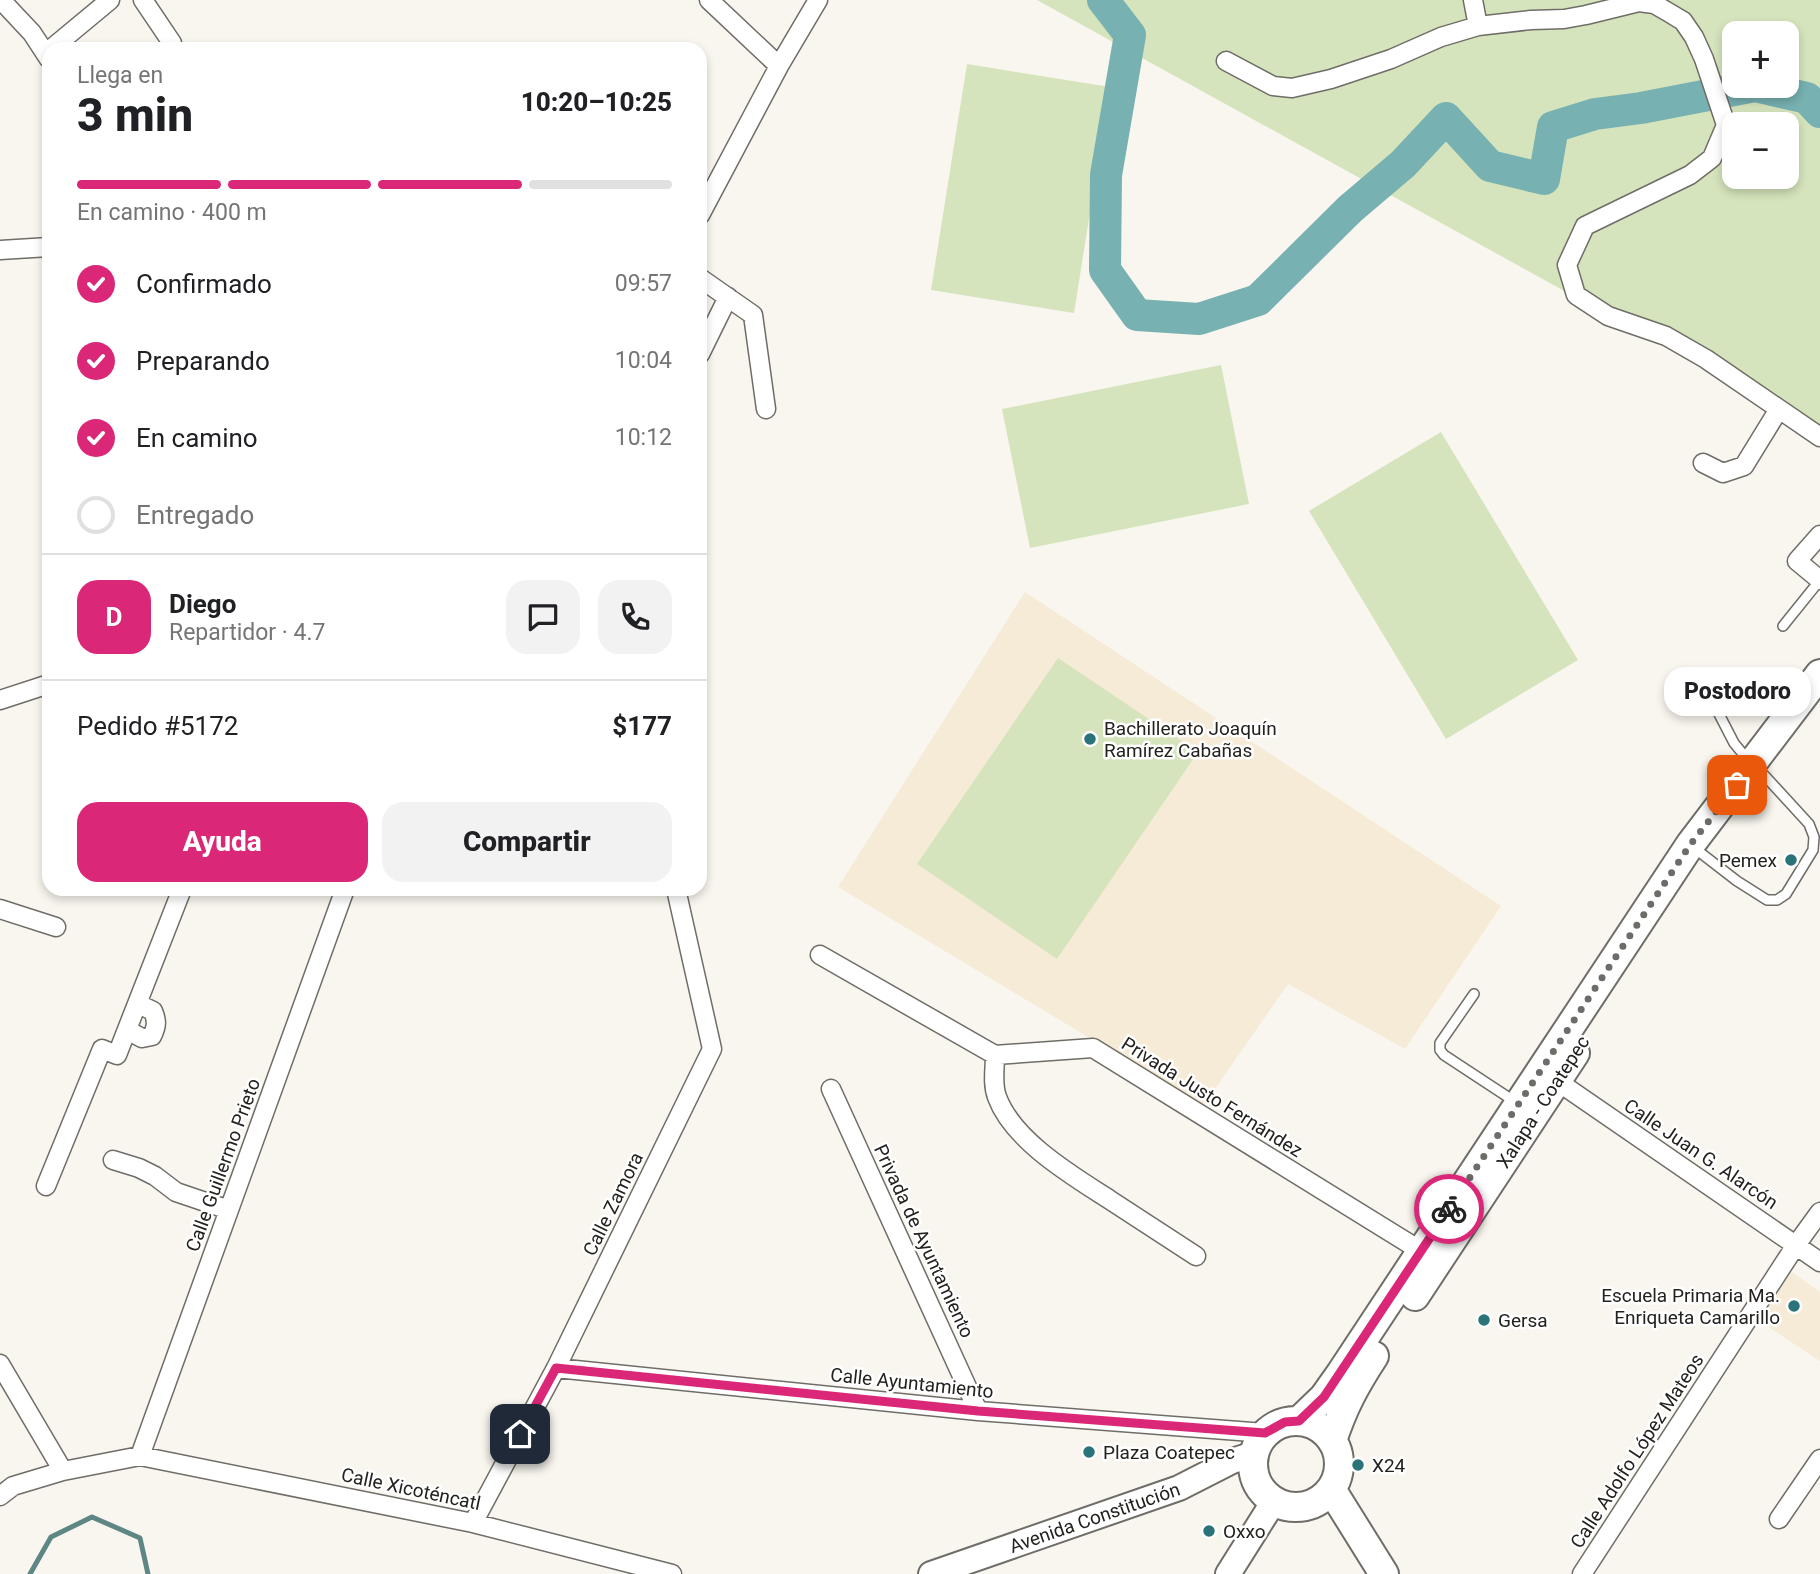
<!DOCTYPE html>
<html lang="es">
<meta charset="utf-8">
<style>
:root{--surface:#fff;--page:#f2f2f2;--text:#202124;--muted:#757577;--line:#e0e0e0;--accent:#db2777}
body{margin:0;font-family:Roboto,sans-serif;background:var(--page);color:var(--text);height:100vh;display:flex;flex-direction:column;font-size:26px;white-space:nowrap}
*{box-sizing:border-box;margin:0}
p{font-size:23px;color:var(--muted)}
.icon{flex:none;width:38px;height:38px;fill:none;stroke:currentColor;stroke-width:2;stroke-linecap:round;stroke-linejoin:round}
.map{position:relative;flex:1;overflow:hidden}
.panel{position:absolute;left:42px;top:42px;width:665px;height:854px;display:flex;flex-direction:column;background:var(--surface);border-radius:21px;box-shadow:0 4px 10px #0003}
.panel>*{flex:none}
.fabs{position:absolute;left:1722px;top:21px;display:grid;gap:14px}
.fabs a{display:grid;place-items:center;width:77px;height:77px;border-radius:14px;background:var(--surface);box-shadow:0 4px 10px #0003;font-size:35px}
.pin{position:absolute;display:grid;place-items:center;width:60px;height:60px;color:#fff;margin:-30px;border-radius:14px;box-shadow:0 4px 10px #0006}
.courier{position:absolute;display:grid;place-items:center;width:70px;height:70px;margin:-35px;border:5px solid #db2777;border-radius:50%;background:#fff;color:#222;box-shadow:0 2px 9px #0007}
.bubble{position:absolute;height:49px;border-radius:21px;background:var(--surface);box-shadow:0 4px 10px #0003;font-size:23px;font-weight:800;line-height:49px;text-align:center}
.summary em{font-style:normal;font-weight:800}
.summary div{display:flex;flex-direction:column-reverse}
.summary{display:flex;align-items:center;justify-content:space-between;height:119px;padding:0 35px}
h1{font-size:46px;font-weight:800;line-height:52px}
.bar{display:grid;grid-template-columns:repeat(4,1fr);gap:10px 7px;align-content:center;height:84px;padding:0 35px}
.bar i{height:9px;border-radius:5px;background:var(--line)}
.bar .active{background:var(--accent)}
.bar p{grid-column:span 4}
.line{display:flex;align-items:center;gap:18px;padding:0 35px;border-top:2px solid var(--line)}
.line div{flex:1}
.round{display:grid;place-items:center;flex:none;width:74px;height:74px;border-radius:21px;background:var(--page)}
ol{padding:0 35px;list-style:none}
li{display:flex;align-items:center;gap:21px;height:77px}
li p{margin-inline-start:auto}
li .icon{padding:7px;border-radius:50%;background:var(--accent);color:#fff;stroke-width:4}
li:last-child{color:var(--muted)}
li i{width:38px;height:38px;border:4px solid var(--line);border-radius:50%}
.primary-button{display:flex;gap:14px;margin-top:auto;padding:14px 35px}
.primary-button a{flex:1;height:80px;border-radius:21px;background:var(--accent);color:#fff;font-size:28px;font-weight:800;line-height:80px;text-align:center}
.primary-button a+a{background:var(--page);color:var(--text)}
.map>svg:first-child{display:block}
.education{fill:#f6ebd6}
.green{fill:#d5e4bc;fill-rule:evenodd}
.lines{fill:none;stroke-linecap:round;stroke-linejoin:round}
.stream{stroke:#5e8685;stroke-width:5}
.river{stroke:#77b1b1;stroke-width:32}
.lane-casing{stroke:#6f6d67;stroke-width:12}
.street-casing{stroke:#6f6d67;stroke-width:21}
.secondary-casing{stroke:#6f6d67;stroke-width:28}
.primary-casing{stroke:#6f6d67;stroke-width:32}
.lane{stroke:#fff;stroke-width:9}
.street{stroke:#fff;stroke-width:18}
.secondary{stroke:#fff;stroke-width:24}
.primary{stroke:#fff;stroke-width:28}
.done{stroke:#6e6c68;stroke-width:7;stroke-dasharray:0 12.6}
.route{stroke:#db2777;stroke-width:9}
.poi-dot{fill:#297379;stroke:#fff;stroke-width:2.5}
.labels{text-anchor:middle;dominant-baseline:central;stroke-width:5;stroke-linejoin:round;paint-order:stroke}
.poi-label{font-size:19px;fill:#23221f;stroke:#fff;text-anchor:start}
.street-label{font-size:19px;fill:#23221f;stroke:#fff}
</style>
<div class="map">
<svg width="1820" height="1574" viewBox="0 0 1820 1574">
<rect width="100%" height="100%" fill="#f9f6ef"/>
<!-- education -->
<path class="education" d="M1025 592 1501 906 1405 1049 1288 984 1203 1106 838 887Z
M1792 1272 1820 1292V1361L1758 1320Z"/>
<!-- green -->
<path class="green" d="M1037 0H1820V432ZM1734 33H1787V86H1734ZM1734 124H1787V177H1734Z
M967 64 1110 87 1074 313 931 290Z
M1221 365 1249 504 1030 548 1002 409Z
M1441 432 1578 660 1446 739 1309 511Z
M1058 658 1198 752 1057 959 917 864Z"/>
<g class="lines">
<!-- stream -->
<path class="stream" d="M30 1574 51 1537 92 1517 140 1538 148 1574"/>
<!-- river -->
<path class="river" d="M1103 0 1130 35 1106 175 1105 270 1137 315 1199 319 1258 300 1350 209 1403 164 1446 118 1490 166 1544 179 1553 127 1595 114 1641 108 1755 86 1807 98 1820 112"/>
<defs>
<path id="lane" d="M1783 626 1820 580
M1693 847 1737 881 1767 900H1777L1786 894 1813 850 1814 837 1809 824 1765 776 1752 765 1734 743 1704 685
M1474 994 1440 1043V1050L1444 1055 1517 1103"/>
<path id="street" d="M1 0 32 33 49 59
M143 0 172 43
M709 0 779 66
M1473 0 1478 26
M51 49 110 0
M1226 61 1273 86 1292 88 1331 79 1391 59 1441 37 1478 26 1531 20 1564 19 1586 15 1639 2 1654 4 1668 12 1683 21 1694 37 1704 59 1726 125 1712 158 1690 175 1585 226 1567 265 1576 295 1608 316 1666 336 1706 359 1820 437
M700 215 779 66 818 0
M0 250 49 247
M700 278 753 315 766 409
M700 354 728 297
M1703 463 1723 473 1744 466 1779 409
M1820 535 1797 561 1820 580
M0 700 49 684
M0 909 56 927
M820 955 995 1055 1093 1048 1421 1251
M127 1030 142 1038 152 1036C157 1026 157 1021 153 1011L138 1004
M995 1055C995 1069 992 1084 997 1097 1013 1141 1073 1176 1110 1200 1139 1219 1168 1238 1196 1256
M1557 1081 1820 1262
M831 1089 978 1411
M113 1160 139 1168 155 1176 176 1192 229 1210
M46 1186 102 1049 117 1055 182 889
M0 1364 63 1471
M556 1368 978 1411 1265 1433
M140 1456 345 889
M0 1496 13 1486 63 1471 140 1456 473 1523 672 1574
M1779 1519 1820 1459
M473 1523 556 1368 712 1049 676 889
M1582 1574 1796 1245 1820 1212"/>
<g id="secondary">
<path id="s1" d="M931 1574 1179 1488 1232 1461 1254 1454"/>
<path d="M1228 1574 1274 1501"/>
</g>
<path id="primary" d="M1415 1296 1575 1053
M1299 1421 1324 1397 1341 1373 1690 845 1820 674
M1253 1464a43 43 0 1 1 86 0a43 43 0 1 1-86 0Z
M1332 1441C1343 1407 1355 1385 1374 1356
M1331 1489 1384 1574"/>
</defs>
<!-- lane casing -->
<use href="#lane" class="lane-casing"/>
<!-- street casing -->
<use href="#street" class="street-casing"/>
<!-- secondary casing -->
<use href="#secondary" class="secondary-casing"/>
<!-- primary casing -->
<use href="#primary" class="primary-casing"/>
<!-- lane -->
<use href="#lane" class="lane"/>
<!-- street -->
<use href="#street" class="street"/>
<!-- secondary -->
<use href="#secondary" class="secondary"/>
<!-- primary -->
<use href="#primary" class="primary"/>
</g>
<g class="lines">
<!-- done -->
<path class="done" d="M1449 1209 1690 845 1737 785"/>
<!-- route -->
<path class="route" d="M520 1434 556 1368 978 1411 1265 1433 1285 1422 1299 1421 1324 1397 1449 1209"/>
</g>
<!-- markers -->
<g class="poi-dot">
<circle cx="1090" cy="739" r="7"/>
<circle cx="1791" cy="860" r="7"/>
<circle cx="1794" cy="1306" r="7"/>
<circle cx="1484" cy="1320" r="7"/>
<circle cx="1089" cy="1452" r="7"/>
<circle cx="1358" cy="1465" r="7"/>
<circle cx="1209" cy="1531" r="7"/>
</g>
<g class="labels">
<!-- poi labels -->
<g class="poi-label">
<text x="1104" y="728">Bachillerato Joaquín<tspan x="1104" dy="22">Ramírez Cabañas</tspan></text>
<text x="1777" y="860" text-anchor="end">Pemex</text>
<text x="1780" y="1295" text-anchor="end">Escuela Primaria Ma.<tspan x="1780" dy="22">Enriqueta Camarillo</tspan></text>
<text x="1498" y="1320">Gersa</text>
<text x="1103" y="1452">Plaza Coatepec</text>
<text x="1372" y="1465">X24</text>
<text x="1223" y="1531">Oxxo</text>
</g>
<!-- street labels -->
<g class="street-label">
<text transform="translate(1212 1097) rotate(32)">Privada Justo Fernández</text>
<text transform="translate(1543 1102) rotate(-57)">Xalapa - Coatepec</text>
<text transform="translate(1701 1154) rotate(34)">Calle Juan G. Alarcón</text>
<text transform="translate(223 1165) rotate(-70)">Calle Guillermo Prieto</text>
<text transform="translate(613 1204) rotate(-64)">Calle Zamora</text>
<text transform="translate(924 1241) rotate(65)">Privada de Ayuntamiento</text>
<text transform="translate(912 1383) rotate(6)">Calle Ayuntamiento</text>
<text transform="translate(1637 1451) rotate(-57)">Calle Adolfo López Mateos</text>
<text transform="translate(411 1489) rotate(12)">Calle Xicoténcatl</text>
<text stroke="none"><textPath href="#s1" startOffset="173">Avenida Constitución</textPath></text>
</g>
</g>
</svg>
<div class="fabs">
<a>+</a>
<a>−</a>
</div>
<div class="pin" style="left:1737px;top:785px;background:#ea580c"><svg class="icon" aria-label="bag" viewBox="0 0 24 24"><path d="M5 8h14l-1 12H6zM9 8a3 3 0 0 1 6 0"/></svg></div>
<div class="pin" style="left:520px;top:1434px;background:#1f2937"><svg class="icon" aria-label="home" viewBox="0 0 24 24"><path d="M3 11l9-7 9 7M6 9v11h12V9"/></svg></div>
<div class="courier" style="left:1449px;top:1209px"><svg class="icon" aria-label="bike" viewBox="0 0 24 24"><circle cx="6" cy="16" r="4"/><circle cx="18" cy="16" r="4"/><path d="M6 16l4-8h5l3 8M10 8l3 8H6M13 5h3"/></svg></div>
<div class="bubble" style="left:1664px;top:667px;width:147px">Postodoro</div>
<section class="panel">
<div class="summary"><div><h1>3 min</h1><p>Llega en</p></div><em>10:20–10:25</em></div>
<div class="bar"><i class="active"></i><i class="active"></i><i class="active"></i><i></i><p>En camino · 400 m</p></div>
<ol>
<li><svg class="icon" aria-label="check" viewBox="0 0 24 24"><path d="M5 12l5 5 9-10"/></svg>Confirmado<p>09:57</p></li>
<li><svg class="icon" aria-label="check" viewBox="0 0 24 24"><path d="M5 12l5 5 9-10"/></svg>Preparando<p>10:04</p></li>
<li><svg class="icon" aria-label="check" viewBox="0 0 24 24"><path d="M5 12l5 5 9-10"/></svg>En camino<p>10:12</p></li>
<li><i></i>Entregado</li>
</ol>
<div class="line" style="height:126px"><b class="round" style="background:var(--accent);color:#fff">D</b><div><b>Diego</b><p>Repartidor · 4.7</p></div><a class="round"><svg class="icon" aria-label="chat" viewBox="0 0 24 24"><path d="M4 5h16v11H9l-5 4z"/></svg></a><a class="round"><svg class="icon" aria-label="phone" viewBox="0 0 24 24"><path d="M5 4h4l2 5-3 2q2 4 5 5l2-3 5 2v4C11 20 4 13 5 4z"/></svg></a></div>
<div class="line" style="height:91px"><div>Pedido #5172</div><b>$177</b></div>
<div class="primary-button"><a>Ayuda</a><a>Compartir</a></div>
</section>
</div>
